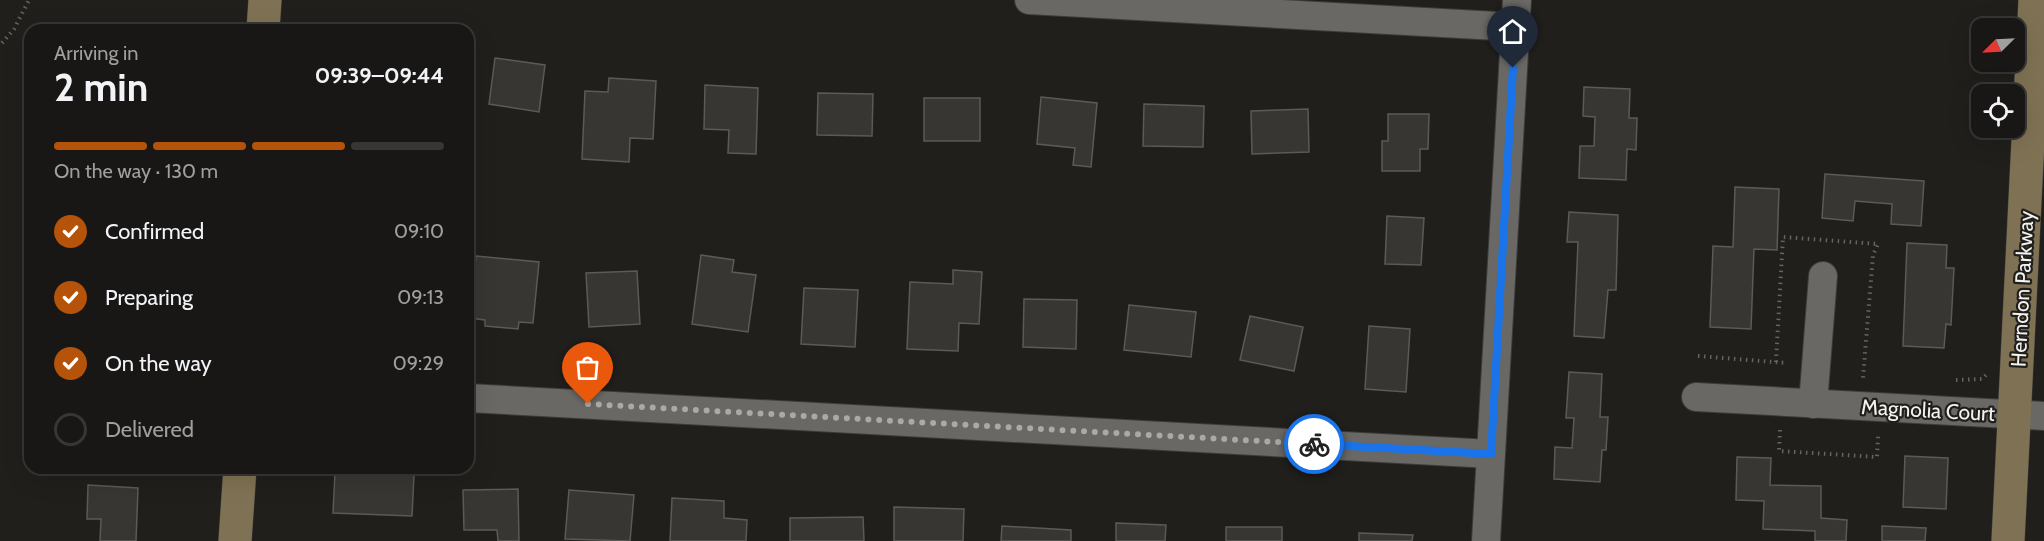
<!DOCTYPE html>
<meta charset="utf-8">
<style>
:root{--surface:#181715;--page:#252422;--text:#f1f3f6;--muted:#9f9fa0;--line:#363634;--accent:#b45309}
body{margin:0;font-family:Cabin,sans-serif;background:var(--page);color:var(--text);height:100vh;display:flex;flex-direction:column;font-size:22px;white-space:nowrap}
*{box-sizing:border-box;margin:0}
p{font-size:20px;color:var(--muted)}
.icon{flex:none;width:33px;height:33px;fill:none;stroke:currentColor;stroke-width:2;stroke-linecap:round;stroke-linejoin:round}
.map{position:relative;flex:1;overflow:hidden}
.side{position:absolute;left:24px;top:24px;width:450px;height:450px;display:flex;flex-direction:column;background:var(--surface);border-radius:18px;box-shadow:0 6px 24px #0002,0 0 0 2px var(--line)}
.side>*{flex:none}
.needle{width:39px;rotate:246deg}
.controls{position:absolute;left:1971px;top:18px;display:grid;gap:12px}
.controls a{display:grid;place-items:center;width:54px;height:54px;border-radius:12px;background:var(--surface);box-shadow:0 6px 24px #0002,0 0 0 2px var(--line);font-size:30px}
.pin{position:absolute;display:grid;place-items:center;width:51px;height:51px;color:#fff;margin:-62px -26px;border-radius:50% 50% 50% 0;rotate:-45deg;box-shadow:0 0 6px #0007}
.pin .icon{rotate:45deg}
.courier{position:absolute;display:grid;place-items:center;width:60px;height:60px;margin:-30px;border:4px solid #1a73e8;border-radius:50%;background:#fff;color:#222;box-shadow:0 2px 8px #0007}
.head em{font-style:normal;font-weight:700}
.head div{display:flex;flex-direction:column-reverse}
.head{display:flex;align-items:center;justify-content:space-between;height:102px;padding:0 30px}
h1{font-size:39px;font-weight:700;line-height:45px}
.bar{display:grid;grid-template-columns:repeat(4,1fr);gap:9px 6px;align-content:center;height:72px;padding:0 30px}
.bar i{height:8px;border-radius:4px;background:var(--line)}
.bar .on{background:var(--accent)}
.bar p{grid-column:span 4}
ol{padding:0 30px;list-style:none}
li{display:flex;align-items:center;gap:18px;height:66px}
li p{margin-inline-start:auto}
li .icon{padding:6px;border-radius:50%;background:var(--accent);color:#fff;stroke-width:4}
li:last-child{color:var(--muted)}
li i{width:33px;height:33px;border:3px solid var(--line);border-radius:50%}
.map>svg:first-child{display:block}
.building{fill:#373633;stroke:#5b5a57;stroke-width:1.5}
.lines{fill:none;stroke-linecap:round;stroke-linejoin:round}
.street-casing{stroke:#3d3c3a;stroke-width:30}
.secondary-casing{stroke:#3d3c3a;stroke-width:34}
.path{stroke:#656461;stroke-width:4;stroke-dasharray:1.5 4.5;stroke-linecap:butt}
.street{stroke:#6a6865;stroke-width:28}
.secondary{stroke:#7f7254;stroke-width:33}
.done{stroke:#aaa9a6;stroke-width:6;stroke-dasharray:0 10.8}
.route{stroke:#1a73e8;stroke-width:8}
.labels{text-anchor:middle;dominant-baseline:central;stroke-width:4.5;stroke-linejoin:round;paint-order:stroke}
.street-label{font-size:21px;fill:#f4f3f1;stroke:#201f1c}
</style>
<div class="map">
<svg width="2044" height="541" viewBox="0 0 2044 541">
<rect width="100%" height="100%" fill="#201f1c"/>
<!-- building -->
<path class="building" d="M495 58 545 65 539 112 489 104Z
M609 78 656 81 653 139 630 138 629 162 582 159 585 91 608 92Z
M705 85 758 88 756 154 728 153 729 130 704 129Z
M1584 87 1630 89 1629 118H1637L1636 150 1627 149 1626 180 1579 178 1580 146H1594L1595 117 1583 116Z
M818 93 873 94 872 136 817 135Z
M1041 97 1097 103 1091 167 1073 165 1075 148 1037 144Z
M924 98H980V141H924Z
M1144 104 1204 106 1203 147 1143 146Z
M1308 109 1309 152 1252 154 1251 111Z
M1388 114H1429L1428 149H1420V171H1382V141H1388Z
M1825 174 1924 181 1921 226 1891 224 1892 204 1855 201 1853 221 1822 218Z
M1735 187 1779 189 1777 250 1754 249 1751 329 1710 327 1713 246 1733 247Z
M1569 212 1618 215 1616 290H1608L1604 338 1574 336 1578 242H1567Z
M1387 216 1424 218 1421 265 1385 264Z
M1907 243 1947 245 1946 268H1954L1951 325 1946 324 1944 348 1903 346Z
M701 255 734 260 732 272 756 275 748 332 692 324Z
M476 256 539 262 533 323 519 322 518 329 485 326V320L470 318Z
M953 270 982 272 979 324 959 323 958 351 907 349 910 282 953 284Z
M637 271 640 324 589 327 586 273Z
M804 288 858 290 855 347 801 344Z
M1024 299 1077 300 1076 349 1023 347Z
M1129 305 1196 312 1191 357 1124 350Z
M1250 316 1303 327 1294 371 1240 360Z
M1369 326 1410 329 1406 392 1365 389Z
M1569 372 1602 374 1600 417H1608L1606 450H1602L1600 482 1554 479 1555 447 1572 448 1574 418H1566Z
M1905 456 1948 458 1946 509 1903 507Z
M1737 457 1771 458 1770 485 1821 486V518L1847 520 1846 541H1815V531L1763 529 1764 501 1736 500Z
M335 472 414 475 412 516 333 513Z
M88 485 138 488 136 541H100L101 519H87Z
M518 489 519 541H498L497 530H464L463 490Z
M569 490 634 495 630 541 565 539Z
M672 498 724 501V518L747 520 746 541H670Z
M894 507 964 509 963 541H894Z
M863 517 864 541H790V518Z
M1116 523 1166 525 1165 541H1116Z
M1002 526 1071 530V541H1001Z
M1882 526 1926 528 1925 541H1882Z
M1226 527H1282V541H1226Z
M1359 533 1413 535 1412 541H1359Z"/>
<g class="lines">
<defs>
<path id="street" d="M1029 0 1515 27
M1696 397 2044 416
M468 398 1491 454
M1813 404 1823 276
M1486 541 1517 0"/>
<path id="secondary" d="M263 30 265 0
M235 541 240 468
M2008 541 2035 0"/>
</defs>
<!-- street casing -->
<use href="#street" class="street-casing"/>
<!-- secondary casing -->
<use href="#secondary" class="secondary-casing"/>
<!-- path -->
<path class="path" d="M2 43 14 29 29 0
M1698 356 1787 363
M1776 362 1783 237 1878 244 1873 255 1863 378
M1956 380 1982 379 1986 375
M1780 430 1779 451 1877 457 1878 436"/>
<!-- street -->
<use href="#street" class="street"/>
<!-- secondary -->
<use href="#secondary" class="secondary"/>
</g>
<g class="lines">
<!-- done -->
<path class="done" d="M588 404 1314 444"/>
<!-- route -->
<path class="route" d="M1314 444 1491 454 1513 68"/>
</g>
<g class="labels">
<!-- street labels -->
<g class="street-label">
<text transform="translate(2022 289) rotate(-87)">Herndon Parkway</text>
<text transform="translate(1928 410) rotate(3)">Magnolia Court</text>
</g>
</g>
</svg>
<div class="controls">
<a><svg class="needle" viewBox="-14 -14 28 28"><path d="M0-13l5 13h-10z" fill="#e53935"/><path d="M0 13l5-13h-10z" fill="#9f9fa0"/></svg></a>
<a><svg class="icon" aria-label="locate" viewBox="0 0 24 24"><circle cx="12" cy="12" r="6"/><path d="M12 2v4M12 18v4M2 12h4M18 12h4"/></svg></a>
</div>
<div class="pin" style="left:588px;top:404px;background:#ea580c"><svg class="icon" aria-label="bag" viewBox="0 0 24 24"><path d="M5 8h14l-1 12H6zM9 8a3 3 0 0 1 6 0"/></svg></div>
<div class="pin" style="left:1513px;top:68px;background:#1f2937"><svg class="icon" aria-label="home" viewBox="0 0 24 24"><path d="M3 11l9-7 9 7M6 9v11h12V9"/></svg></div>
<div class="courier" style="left:1314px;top:444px"><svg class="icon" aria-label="bike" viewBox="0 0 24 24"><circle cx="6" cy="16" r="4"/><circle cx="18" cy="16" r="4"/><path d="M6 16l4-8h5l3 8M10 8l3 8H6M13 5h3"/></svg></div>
<section class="side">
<div class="head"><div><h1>2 min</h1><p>Arriving in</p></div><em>09:39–09:44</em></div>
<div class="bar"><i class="on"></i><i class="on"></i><i class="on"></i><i></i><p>On the way · 130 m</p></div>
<ol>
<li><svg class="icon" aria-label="check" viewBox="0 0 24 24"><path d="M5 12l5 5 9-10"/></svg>Confirmed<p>09:10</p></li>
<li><svg class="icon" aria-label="check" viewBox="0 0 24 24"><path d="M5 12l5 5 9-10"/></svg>Preparing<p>09:13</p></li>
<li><svg class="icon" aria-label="check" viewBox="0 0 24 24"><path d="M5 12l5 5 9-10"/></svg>On the way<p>09:29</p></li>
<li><i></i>Delivered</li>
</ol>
</section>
</div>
